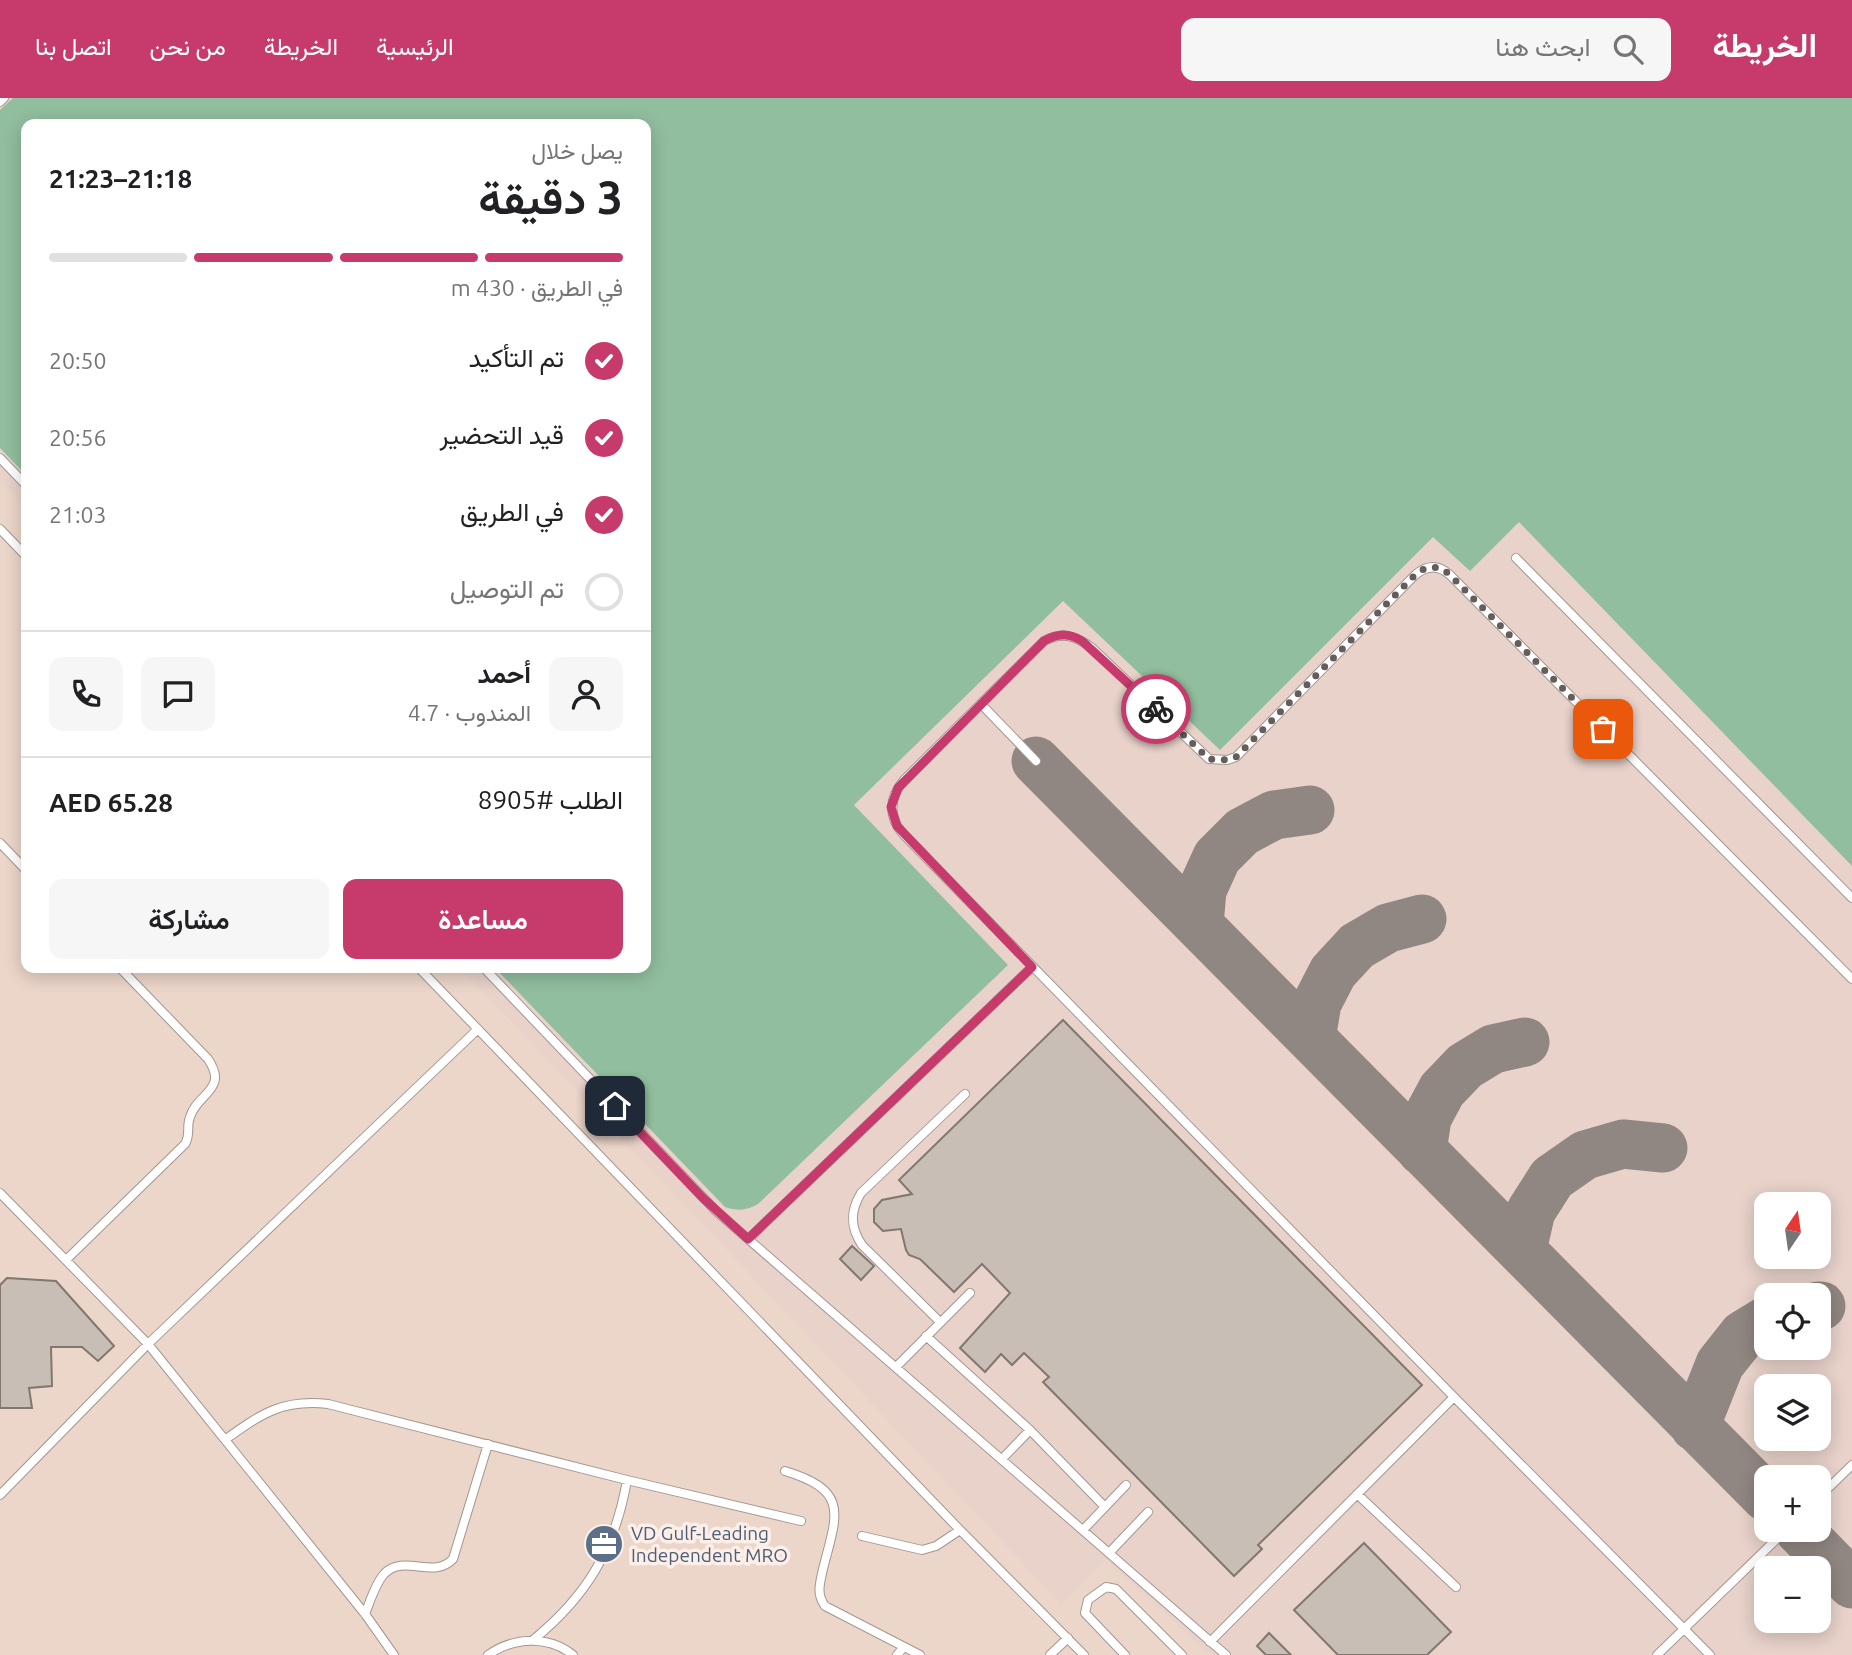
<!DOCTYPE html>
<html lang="ar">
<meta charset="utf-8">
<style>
:root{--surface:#fff;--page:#f6f6f6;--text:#202124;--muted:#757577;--line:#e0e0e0;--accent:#c73a6c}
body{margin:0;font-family:Ubuntu,Vazirmatn,sans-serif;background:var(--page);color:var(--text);direction:rtl;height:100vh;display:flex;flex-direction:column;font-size:26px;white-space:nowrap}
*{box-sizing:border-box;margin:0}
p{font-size:23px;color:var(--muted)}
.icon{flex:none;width:38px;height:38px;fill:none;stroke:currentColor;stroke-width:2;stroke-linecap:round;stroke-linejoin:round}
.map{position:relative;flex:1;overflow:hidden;direction:ltr}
.panel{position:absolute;left:21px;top:21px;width:630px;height:854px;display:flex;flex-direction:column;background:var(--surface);border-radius:14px;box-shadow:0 4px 18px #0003;direction:rtl}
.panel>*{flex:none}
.needle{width:46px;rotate:13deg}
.buttons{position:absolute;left:1754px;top:1094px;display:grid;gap:14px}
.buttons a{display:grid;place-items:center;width:77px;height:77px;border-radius:14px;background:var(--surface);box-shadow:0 4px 18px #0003;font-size:35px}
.pin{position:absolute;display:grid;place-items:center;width:60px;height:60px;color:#fff;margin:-30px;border-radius:14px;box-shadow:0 4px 10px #0006}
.courier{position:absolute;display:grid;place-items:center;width:70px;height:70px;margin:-35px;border:5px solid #c73a6c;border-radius:50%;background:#fff;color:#222;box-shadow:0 2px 9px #0007}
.head em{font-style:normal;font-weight:600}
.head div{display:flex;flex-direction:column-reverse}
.head{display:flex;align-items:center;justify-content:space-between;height:119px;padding:0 28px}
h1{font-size:46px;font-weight:600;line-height:52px}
.bar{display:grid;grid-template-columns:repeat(4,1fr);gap:10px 7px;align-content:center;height:84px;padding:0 28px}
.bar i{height:9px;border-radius:5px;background:var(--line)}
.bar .active{background:var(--accent)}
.bar p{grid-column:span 4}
.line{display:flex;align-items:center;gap:18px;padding:0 28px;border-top:2px solid var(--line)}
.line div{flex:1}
.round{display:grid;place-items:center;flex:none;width:74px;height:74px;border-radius:14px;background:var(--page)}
ol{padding:0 28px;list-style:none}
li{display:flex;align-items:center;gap:21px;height:77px}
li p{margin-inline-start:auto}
li .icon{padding:7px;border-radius:50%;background:var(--accent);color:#fff;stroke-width:4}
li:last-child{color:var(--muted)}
li i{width:38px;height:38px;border:4px solid var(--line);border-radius:50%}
.button{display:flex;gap:14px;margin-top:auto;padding:14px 28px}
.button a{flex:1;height:80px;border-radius:14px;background:var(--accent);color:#fff;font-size:28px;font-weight:600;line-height:80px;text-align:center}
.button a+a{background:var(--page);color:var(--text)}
header{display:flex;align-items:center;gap:42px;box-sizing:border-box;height:98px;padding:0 35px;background:var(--accent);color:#fff}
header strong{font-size:33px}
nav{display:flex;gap:38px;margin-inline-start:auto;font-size:24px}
.search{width:490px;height:63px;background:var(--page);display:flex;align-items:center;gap:18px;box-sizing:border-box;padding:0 24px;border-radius:14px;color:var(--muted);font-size:26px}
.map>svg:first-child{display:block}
.industrial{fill:#ecd5c9}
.built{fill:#e8d2ca;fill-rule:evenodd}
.green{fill:#91be9e}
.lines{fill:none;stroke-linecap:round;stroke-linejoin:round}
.taxiway{stroke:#908682;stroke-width:49}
.building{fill:#c9beb6;stroke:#81776f;stroke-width:2}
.service-casing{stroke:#a39690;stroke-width:10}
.service{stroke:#fff;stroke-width:8}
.done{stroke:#655d5a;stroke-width:7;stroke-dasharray:0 12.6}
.route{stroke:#c73a6c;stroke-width:9}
.labels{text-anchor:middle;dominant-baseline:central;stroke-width:7;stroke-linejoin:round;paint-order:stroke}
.service-label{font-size:19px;fill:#4e5e75;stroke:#fceee8;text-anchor:start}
</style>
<header>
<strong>الخريطة</strong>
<div class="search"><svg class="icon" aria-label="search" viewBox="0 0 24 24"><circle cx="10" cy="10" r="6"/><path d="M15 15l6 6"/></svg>ابحث هنا</div>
<nav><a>الرئيسية</a><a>الخريطة</a><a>من نحن</a><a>اتصل بنا</a></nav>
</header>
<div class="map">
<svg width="1852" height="1557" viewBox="0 0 1852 1557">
<rect width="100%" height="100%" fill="#efe0db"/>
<!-- industrial -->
<path class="industrial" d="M0 383 26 410V870H460L1062 1506 1106 1462 1210 1557H0Z"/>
<!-- built -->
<path class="built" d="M0 0H1852V1557H1210L1106 1462 1062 1507 460 870H646V26H26V410L0 383ZM1766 1106H1818V1158H1766ZM1766 1197H1818V1250H1766ZM1766 1288H1818V1340H1766ZM1766 1379H1818V1432H1766ZM1766 1470H1818V1522H1766Z"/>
<!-- green -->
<path class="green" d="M13 0H1852V768L1519 424 1470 473 1433 439 1220 652 1063 503 854 707 1008 867 758 1106C746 1113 738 1113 725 1109L495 870H646V26H26V377L0 350V12Z"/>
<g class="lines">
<!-- taxiway -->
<path class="taxiway" d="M1036 663 1766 1399
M1199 827 1202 792 1217 759 1242 734 1274 717 1310 712
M1311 940 1317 905 1333 874 1357 848 1388 830 1422 821
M1422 1053 1427 1020 1442 992 1465 968 1493 951 1525 944
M1522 1152 1531 1113 1552 1080 1585 1057 1623 1046 1663 1050
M1818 1208H1821
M1695 1329 1720 1266 1743 1237 1766 1223
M1799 1432 1852 1486"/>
</g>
<!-- building -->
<path class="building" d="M1063 922 1422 1287 1258 1447 1262 1451 1234 1478 1043 1284 1049 1279 1024 1255 1012 1267 1001 1256 985 1274 960 1250 1010 1195 982 1166 954 1194 920 1161 909 1157 906 1152 901 1131 883 1133 874 1124V1111L882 1102 912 1096 899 1082Z
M852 1148 874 1168 861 1182 840 1161Z
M7 1180 56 1183 114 1248 98 1263 82 1249H51L52 1288 29 1290 32 1310H0V1187Z
M1364 1445 1451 1534 1427 1557H1338L1294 1512Z
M1269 1535 1291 1557H1266L1257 1548Z"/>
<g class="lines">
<defs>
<path id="service" d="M0 4 4 0
M0 360 26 387
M0 431 26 458
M1516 460 1852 800
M981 606 1036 663
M0 745 26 772
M419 870 960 1432 1084 1557
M484 870 716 1113 1226 1557
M0 1095 148 1246 365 1516 394 1557
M748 1141 1032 869
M66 1162 185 1046C191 1036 186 1029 190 1019 197 995 229 992 208 961L120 870
M940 1224 862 1147C850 1129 850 1113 861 1095L965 996
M926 1238 1030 1332 1105 1409
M896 1269 970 1195
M226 1341C261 1316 282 1301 328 1306L627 1382 801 1423
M1002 1361 1030 1332
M785 1373C850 1393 837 1416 823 1471 820 1485 816 1496 825 1508L920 1557
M1357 1396 1456 1489
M0 1397 148 1246 478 931
M1818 1400 1852 1367
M1083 1432 1126 1387
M862 1438 922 1452 936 1448 960 1432
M1109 1455 1148 1414
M365 1516C370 1504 375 1486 384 1476 404 1455 433 1482 453 1461L488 1346
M533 1542C587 1498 615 1451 627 1382
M1210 1544 1454 1299
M488 1557C514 1539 548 1537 573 1557
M897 1557 904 1549
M1050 1557 1068 1540
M1125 1557 1085 1515 1088 1502 1106 1489 1116 1491 1182 1557
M1657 1557 1786 1432
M1710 1557 1454 1299 903 736C888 718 889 700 904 682L1044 543C1062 533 1075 538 1091 549L1209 661 1227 662 1236 659 1414 478C1426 467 1438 466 1450 477L1852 881"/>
</defs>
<!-- service casing -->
<use href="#service" class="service-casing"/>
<!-- service -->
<use href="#service" class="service"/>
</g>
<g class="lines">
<!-- done -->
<path class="done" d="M1156 611 1209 661 1227 662 1236 659 1414 478C1426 467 1438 466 1450 477L1603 631"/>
<!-- route -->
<path class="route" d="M615 1008 703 1100 748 1141 1032 869 897 728 891 709 898 690 1044 543C1058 535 1069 535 1082 543L1156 611"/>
</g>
<!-- icons -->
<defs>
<symbol id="office-disc" viewBox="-11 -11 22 22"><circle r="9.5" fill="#5c6f8a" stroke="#fceee8"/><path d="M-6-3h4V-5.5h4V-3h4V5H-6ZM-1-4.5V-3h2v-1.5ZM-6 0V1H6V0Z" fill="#fff"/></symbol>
</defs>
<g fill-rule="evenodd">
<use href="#office-disc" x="582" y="1424" width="44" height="44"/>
</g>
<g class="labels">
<!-- service labels -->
<g class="service-label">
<text x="631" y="1435">VD Gulf-Leading<tspan x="631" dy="22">Independent MRO</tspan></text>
</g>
</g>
</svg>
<div class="buttons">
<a><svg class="needle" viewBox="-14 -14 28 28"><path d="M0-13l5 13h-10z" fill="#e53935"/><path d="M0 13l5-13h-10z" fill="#757577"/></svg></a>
<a><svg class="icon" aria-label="locate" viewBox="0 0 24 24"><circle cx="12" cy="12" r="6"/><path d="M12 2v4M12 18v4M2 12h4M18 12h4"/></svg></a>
<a><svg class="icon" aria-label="layers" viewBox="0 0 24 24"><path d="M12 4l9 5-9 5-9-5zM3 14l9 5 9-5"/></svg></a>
<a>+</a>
<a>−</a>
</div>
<div class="pin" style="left:1603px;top:631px;background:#ea580c"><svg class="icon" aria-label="bag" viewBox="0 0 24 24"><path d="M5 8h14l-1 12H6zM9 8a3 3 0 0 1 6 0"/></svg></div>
<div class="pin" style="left:615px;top:1008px;background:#1f2937"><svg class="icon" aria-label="home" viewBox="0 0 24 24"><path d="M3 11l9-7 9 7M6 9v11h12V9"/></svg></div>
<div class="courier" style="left:1156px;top:611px"><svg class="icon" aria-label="bike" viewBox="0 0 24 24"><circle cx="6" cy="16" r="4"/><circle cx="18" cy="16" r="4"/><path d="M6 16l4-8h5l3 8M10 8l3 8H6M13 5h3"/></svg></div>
<section class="panel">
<div class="head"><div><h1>3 دقيقة</h1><p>يصل خلال</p></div><em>21:18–21:23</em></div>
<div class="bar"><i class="active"></i><i class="active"></i><i class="active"></i><i></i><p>في الطريق · 430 m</p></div>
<ol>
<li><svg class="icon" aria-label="check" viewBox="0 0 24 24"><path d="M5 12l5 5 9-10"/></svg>تم التأكيد<p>20:50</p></li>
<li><svg class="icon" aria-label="check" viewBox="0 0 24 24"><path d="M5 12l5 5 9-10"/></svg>قيد التحضير<p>20:56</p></li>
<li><svg class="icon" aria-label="check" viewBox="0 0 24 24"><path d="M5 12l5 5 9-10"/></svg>في الطريق<p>21:03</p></li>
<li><i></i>تم التوصيل</li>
</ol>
<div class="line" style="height:126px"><a class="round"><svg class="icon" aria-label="person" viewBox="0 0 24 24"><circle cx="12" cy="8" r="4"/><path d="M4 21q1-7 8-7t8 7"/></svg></a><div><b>أحمد</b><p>المندوب · 4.7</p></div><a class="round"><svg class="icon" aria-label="chat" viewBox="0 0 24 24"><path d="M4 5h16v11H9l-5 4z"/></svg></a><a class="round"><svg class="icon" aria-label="phone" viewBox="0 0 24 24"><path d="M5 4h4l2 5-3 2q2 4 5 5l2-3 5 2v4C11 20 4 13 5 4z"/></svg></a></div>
<div class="line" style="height:91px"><div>الطلب #8905</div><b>AED 65.28</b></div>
<div class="button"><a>مساعدة</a><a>مشاركة</a></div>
</section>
</div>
